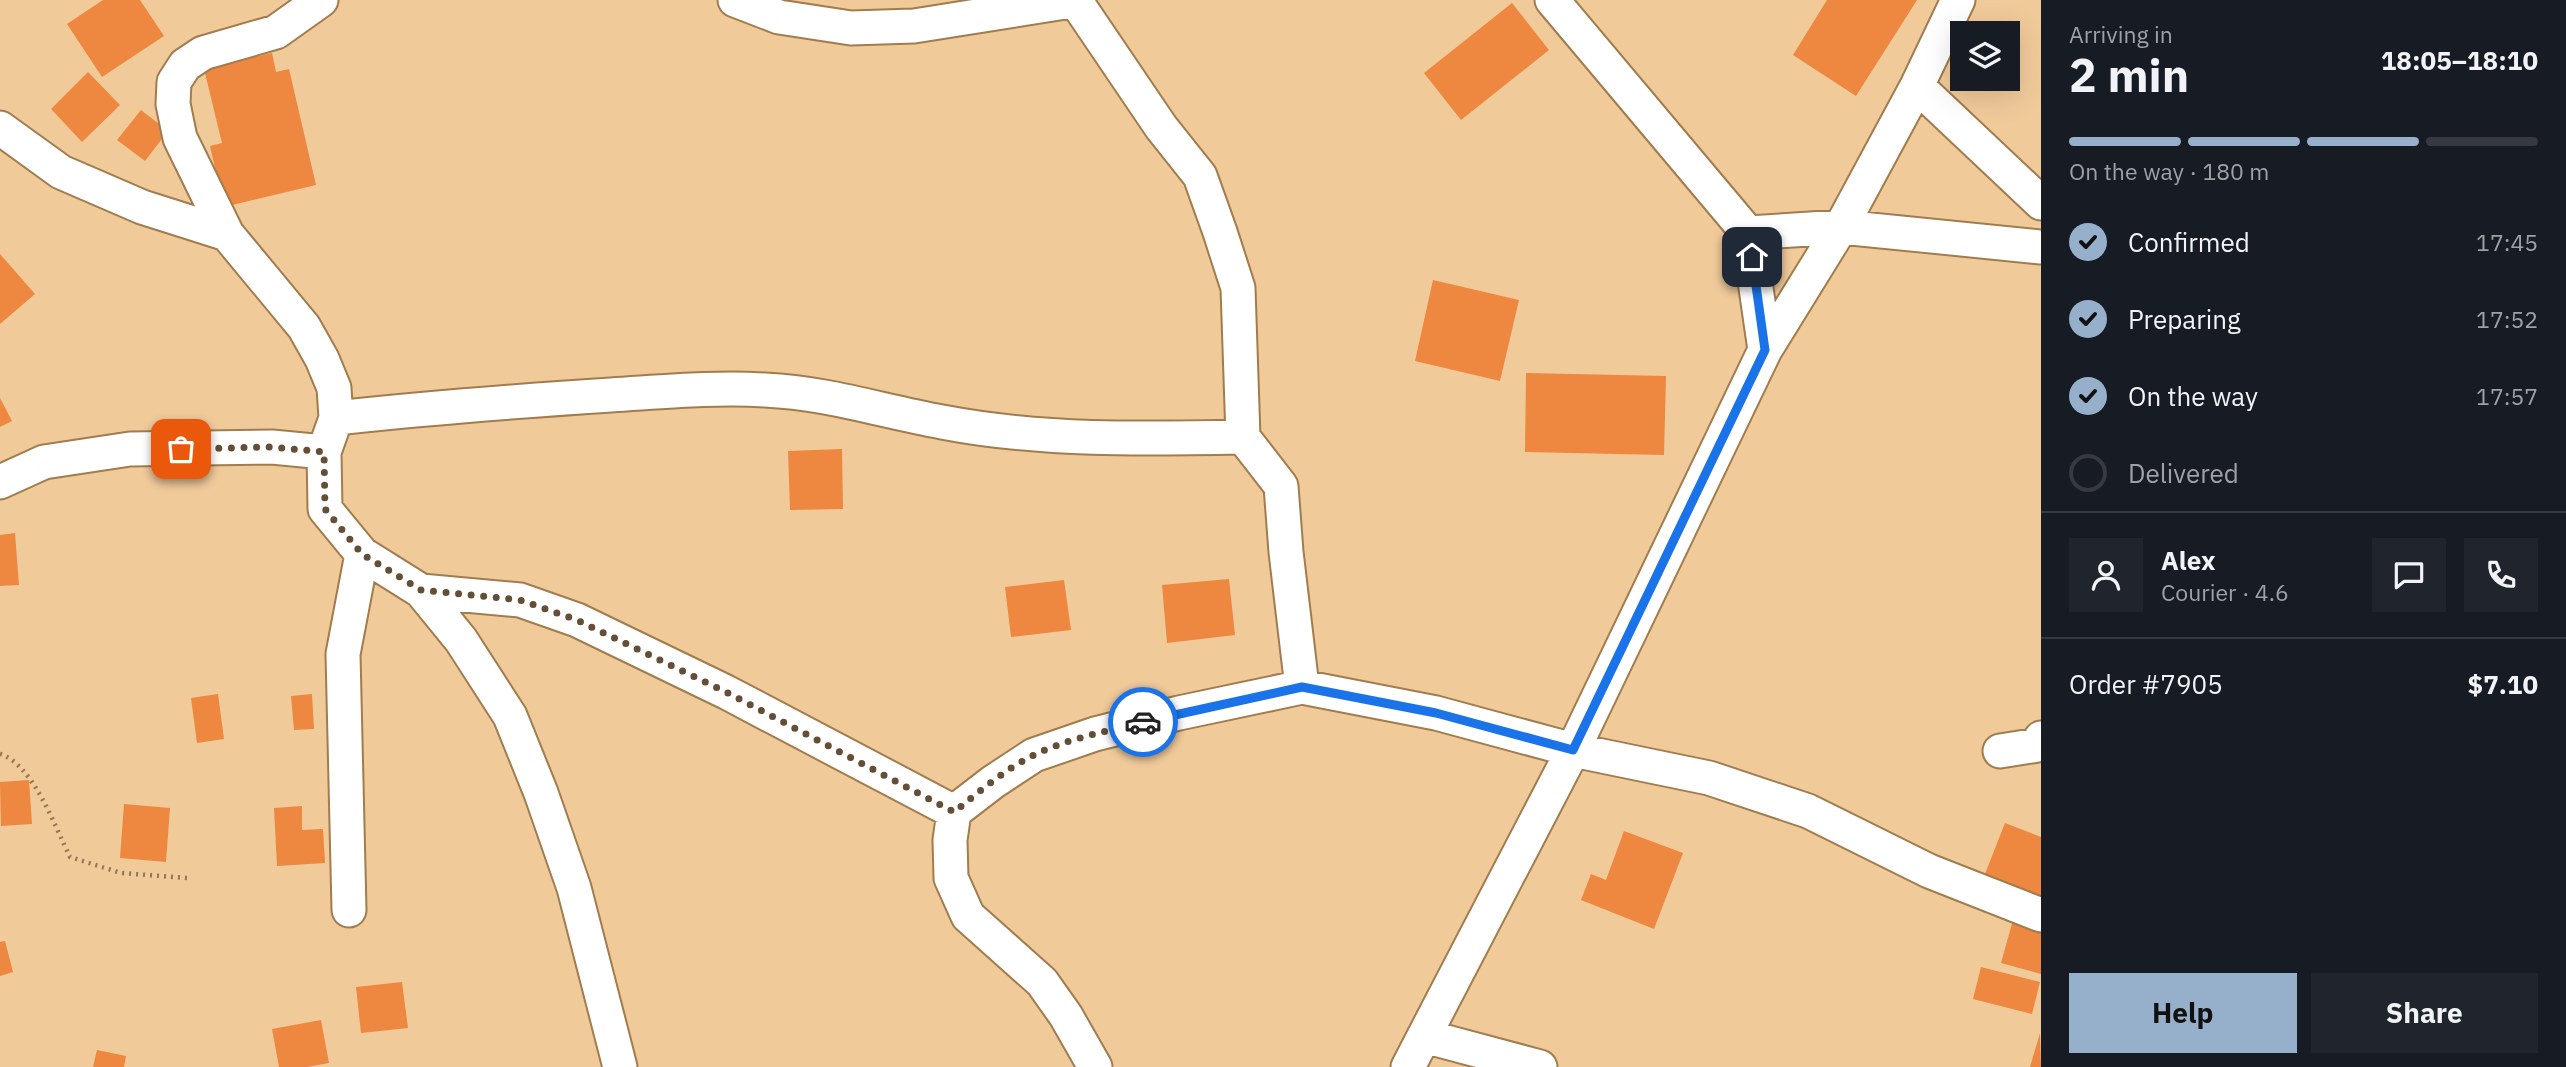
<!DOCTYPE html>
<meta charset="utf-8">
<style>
:root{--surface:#171b24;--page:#20242c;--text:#f1f3f6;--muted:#9ea1a6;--line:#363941;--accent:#96afca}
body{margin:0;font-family:"IBM Plex Sans",sans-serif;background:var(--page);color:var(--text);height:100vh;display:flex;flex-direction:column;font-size:26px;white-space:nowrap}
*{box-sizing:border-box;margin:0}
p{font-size:23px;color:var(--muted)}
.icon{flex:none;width:38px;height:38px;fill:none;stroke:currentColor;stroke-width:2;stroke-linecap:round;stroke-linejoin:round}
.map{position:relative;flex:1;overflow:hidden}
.details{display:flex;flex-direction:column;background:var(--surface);width:525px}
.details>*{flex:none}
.controls{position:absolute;left:1950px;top:21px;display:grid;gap:14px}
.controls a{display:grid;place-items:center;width:70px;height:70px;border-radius:0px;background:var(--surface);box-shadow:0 7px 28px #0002;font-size:35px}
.pin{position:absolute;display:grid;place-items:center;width:60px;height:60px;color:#fff;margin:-30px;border-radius:14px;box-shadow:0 4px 10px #0006}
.courier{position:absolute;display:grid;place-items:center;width:70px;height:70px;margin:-35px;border:5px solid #1a73e8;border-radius:50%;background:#fff;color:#222;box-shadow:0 2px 9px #0007}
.headline em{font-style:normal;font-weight:700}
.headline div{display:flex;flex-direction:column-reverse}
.headline{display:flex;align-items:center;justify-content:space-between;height:119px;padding:0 28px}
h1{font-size:46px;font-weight:700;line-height:52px}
.bar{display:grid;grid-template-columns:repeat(4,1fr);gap:10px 7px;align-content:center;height:84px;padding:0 28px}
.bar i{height:9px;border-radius:5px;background:var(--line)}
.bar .current{background:var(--accent)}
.bar p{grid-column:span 4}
.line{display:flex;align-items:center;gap:18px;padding:0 28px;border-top:2px solid var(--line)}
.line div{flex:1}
.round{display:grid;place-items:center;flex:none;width:74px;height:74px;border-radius:0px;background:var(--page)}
ol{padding:0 28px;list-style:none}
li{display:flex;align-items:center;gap:21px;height:77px}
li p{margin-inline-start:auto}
li .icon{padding:7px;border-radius:50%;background:var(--accent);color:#111;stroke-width:4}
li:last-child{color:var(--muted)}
li i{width:38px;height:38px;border:4px solid var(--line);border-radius:50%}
.primary-button{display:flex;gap:14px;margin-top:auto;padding:14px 28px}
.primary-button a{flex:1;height:80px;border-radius:0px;background:var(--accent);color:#111;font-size:28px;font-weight:700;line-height:80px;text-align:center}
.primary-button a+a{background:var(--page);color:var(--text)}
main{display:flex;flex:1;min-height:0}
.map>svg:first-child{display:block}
.building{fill:#ee873f}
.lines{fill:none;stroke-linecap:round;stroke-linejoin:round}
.minor-casing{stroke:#a07c4e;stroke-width:37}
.path{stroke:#927657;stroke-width:4.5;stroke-dasharray:2 5;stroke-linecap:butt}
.minor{stroke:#fff;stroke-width:33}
.done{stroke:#644e36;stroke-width:7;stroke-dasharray:0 12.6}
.route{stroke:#1a73e8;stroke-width:9}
</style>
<main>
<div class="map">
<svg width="2041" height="1067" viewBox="0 0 2041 1067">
<rect width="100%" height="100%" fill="#f1ca9a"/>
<!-- building -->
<path class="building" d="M103 0H140L164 36 102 77 67 24Z
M1827 0H1917L1856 96 1793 55Z
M1512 3 1549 50 1461 120 1424 73Z
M272 53 276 72 289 69 316 185 224 207 210 146 222 143 204 69Z
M88 72 120 105 82 142 51 109Z
M141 110 168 131 145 161 117 140Z
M0 254 35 294 0 324Z
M1433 280 1519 300 1500 381 1415 361Z
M1526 373 1666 376 1664 455 1525 452Z
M0 398 12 421 0 427Z
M842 449 843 509 790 510 788 451Z
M15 533 19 585 0 586V535Z
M1229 579 1235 635 1167 643 1162 585Z
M1064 580 1071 630 1011 637 1005 587Z
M218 694 224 739 197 743 191 698Z
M312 694 314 729 294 730 291 696Z
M29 780 32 824 1 826 0 782Z
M124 804 170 808 166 862 120 858Z
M302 806V830L323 829 325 863 277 866 274 808Z
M2005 823 2041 837V896L1985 874Z
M1624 831 1683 853 1654 929 1581 900 1591 874 1606 880Z
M2013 920 2041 927V974L2001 963Z
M5 941 13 972 0 976V942Z
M1981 967 2040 982 2032 1014 1973 999Z
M402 982 408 1028 361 1033 356 987Z
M321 1020 329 1063 307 1067H279L272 1029Z
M2040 1033 2041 1067H2030Z
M97 1050 126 1056 124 1067H93Z"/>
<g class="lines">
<defs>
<path id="minor" d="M735 0 779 17 851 28 914 26 1078 0
M1075 0 1161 127 1200 176 1220 232 1238 288 1243 437 1281 486 1286 552 1302 687
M1552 0 1748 233 1765 350
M1917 86 2041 203
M0 128 61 172 142 207 227 234 304 327 322 359 334 388 336 418 324 452 325 509 362 554 421 591 461 640 510 716 541 793 574 888 620 1067
M1748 233 1841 227 2041 247
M227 234 180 138 173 104 174 82 185 65 203 53 276 32 321 0
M336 418C428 408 519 401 611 395 662 392 714 387 765 390 828 393 881 411 942 422 1041 441 1143 439 1243 437
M0 482 44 462 130 449 272 447 324 452
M421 591 520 600 577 620 726 692 954 812
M2000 751 2038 745 2041 738
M349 910 343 654 362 554
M1424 1036 1540 1067
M1095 1067 1066 1016 1042 982 968 916 951 878 950 840 954 812 993 782 1034 755 1095 734 1179 713 1302 687 1436 713 1573 750 1709 778 1808 811 1929 871 2041 915
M1408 1067 1573 750 1765 350 1841 227 1917 86 1958 0"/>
</defs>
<!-- minor casing -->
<use href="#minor" class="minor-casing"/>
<!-- path -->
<path class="path" d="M0 754C33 764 55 827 70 857L121 873 187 878"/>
<!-- minor -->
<use href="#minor" class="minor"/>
</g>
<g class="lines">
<!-- done -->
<path class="done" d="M181 449 272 447 324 452 325 509 362 554 421 590 520 600 577 620 726 692 954 812C979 792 1005 769 1034 755 1067 739 1107 731 1143 722"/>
<!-- route -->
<path class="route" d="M1143 722 1302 687 1436 713 1573 750 1765 350 1752 257"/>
</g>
</svg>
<div class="controls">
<a><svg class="icon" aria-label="layers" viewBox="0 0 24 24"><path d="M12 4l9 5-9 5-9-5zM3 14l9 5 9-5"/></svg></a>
</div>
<div class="pin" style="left:181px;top:449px;background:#ea580c"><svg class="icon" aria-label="bag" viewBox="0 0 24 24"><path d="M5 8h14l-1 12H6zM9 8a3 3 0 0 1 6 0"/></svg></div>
<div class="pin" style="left:1752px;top:257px;background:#1f2937"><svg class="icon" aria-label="home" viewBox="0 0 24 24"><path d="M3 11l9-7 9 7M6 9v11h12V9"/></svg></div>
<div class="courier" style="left:1143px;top:722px"><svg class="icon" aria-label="car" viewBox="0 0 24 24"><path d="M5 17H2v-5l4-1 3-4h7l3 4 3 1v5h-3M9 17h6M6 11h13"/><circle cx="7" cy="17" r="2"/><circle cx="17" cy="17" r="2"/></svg></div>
</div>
<section class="details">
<div class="headline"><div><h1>2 min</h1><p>Arriving in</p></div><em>18:05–18:10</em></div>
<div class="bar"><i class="current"></i><i class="current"></i><i class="current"></i><i></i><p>On the way · 180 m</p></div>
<ol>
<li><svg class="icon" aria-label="check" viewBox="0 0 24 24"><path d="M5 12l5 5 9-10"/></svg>Confirmed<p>17:45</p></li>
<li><svg class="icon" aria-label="check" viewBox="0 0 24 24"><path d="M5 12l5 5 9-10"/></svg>Preparing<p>17:52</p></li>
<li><svg class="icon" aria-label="check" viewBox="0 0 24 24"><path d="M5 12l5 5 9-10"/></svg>On the way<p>17:57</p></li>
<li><i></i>Delivered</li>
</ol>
<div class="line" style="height:126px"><a class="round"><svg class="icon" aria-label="person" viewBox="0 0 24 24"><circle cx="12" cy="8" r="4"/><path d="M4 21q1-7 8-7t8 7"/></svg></a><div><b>Alex</b><p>Courier · 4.6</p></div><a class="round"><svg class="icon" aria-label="chat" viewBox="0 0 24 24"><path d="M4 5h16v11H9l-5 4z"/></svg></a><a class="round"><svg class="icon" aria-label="phone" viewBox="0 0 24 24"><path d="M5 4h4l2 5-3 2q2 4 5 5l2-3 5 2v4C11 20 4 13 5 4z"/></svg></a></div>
<div class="line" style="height:91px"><div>Order #7905</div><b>$7.10</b></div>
<div class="primary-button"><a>Help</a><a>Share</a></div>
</section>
</main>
